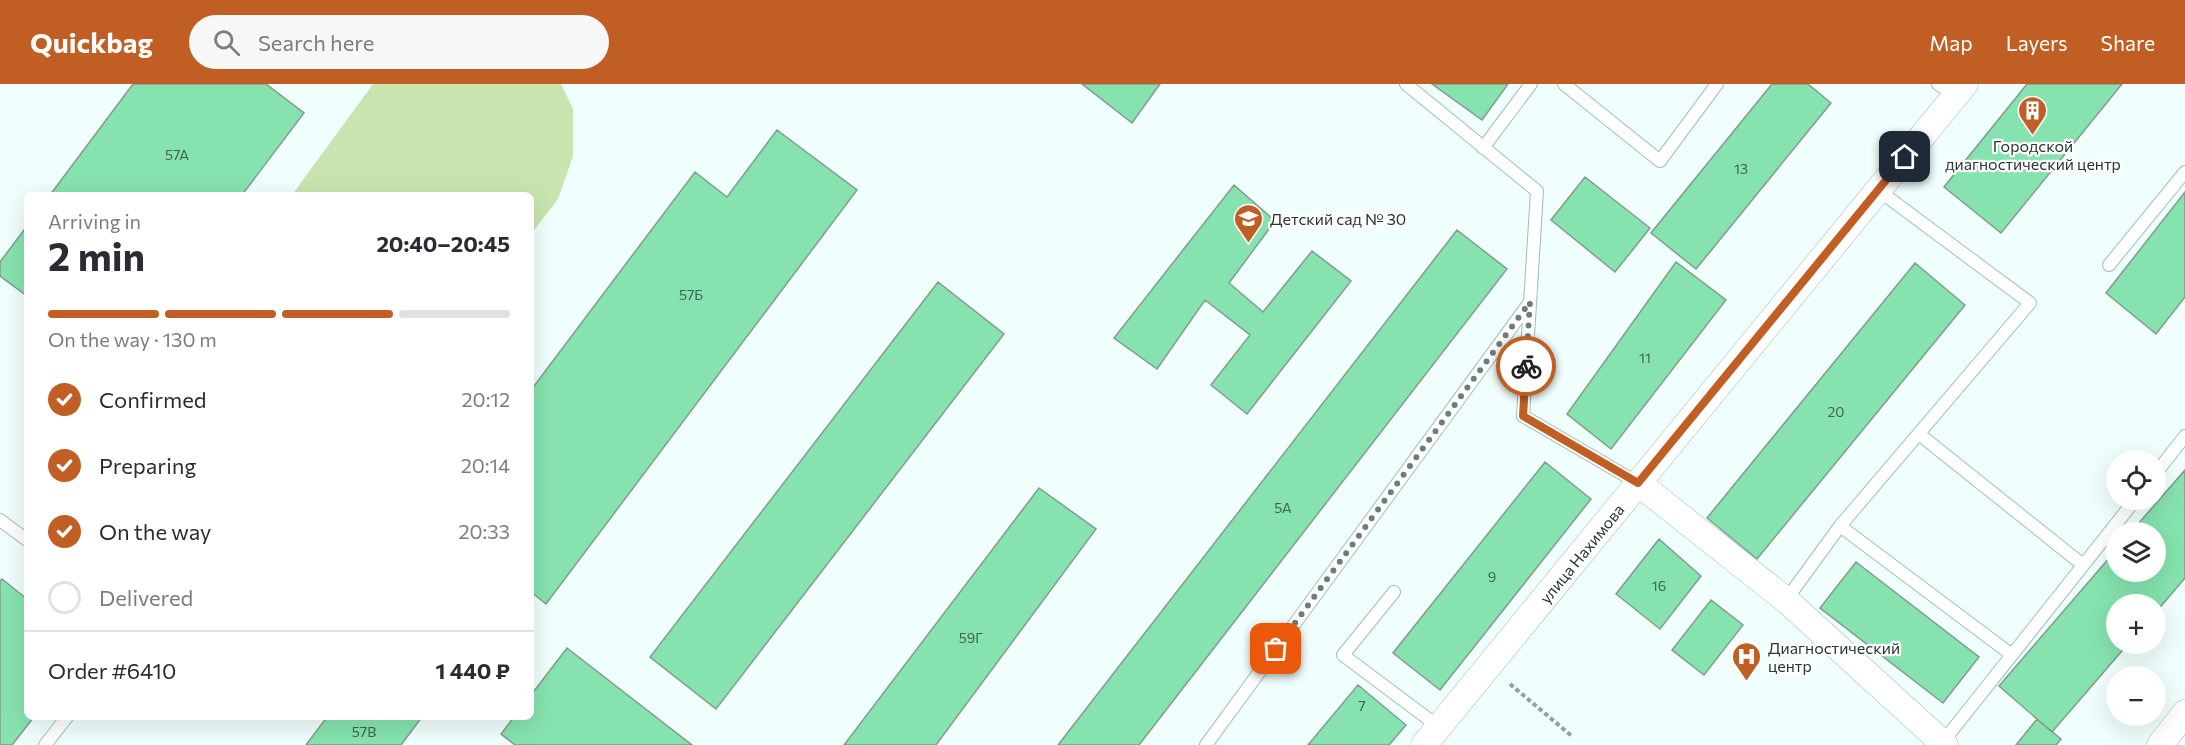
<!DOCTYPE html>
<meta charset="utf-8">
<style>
:root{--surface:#fff;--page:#f7f7f7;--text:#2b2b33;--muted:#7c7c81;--line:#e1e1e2;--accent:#c15e23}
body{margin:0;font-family:Commissioner,sans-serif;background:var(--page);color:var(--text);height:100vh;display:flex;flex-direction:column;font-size:22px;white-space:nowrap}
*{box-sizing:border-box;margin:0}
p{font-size:20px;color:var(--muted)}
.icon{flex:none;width:33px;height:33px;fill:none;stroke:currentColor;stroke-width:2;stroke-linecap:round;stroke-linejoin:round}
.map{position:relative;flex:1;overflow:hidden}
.details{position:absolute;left:24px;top:108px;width:510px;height:528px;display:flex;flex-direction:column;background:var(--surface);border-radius:9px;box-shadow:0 6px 24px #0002}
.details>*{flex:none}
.buttons{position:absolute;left:2106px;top:366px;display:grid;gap:12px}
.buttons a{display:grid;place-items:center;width:60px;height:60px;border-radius:50%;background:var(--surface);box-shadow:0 6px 24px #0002;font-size:30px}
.pin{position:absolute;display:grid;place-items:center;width:51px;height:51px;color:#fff;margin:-26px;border-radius:12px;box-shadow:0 3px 9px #0006}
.courier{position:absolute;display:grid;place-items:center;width:60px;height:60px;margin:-30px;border:4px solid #c15e23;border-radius:50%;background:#fff;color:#222;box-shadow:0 2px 8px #0007}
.summary em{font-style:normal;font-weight:700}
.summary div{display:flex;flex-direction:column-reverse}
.summary{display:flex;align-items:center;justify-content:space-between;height:102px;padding:0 24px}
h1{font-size:39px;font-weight:700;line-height:45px}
.bar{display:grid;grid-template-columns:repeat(4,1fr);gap:9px 6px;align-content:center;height:72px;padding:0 24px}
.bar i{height:8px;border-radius:4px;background:var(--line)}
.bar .active{background:var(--accent)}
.bar p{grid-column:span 4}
.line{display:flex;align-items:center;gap:15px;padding:0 24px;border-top:2px solid var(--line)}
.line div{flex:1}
ol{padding:0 24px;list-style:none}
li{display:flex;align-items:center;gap:18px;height:66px}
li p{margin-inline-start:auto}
li .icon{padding:6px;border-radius:50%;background:var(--accent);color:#fff;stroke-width:4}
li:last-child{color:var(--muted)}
li i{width:33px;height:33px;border:3px solid var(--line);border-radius:50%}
header{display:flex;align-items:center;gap:36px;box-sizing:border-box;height:84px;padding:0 30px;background:var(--accent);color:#fff}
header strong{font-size:28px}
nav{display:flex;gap:33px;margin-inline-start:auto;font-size:21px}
.search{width:420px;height:54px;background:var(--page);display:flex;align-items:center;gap:15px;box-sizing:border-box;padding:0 21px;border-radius:33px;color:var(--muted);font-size:22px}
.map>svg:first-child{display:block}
.green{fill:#c8e5af}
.building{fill:#86e3af;stroke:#809c8b;stroke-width:1.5}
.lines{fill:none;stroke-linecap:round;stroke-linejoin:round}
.service-casing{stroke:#9bc0bb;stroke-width:14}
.minor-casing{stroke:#9bc0bb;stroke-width:27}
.path{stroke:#92a19f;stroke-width:4;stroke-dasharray:4.5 3;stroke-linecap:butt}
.service{stroke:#fff;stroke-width:12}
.minor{stroke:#fff;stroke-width:26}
.done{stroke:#6e7d7b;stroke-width:6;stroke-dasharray:0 10.8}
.route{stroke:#c15e23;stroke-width:8}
.labels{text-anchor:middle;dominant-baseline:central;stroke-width:4.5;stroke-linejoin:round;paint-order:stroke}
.number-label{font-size:14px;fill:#406254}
.poi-label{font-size:16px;fill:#283735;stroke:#fff;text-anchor:start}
.street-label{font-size:16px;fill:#283735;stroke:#fff}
</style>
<header>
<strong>Quickbag</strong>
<div class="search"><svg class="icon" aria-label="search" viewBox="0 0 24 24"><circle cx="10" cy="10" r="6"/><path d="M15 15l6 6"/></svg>Search here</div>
<nav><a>Map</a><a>Layers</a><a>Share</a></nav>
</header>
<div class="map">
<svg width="2185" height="661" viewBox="0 0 2185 661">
<rect width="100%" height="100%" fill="#f0fffd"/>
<!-- green -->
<path class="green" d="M373 0H561L573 25V72L558 115 531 150V111H292Z"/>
<!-- building -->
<path class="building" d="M133 0H266L304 29 242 111H50Z
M1082 0H1160L1132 39Z
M1432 0H1508L1482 36Z
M1772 0H1808L1831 19 1696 185 1651 149Z
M2027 0H2122L2001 149 1944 103Z
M777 46 857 106 546 520 531 508V306L695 88 727 113Z
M1585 93 1650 144 1615 188 1551 136Z
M1234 101 1275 137 1229 199 1263 228 1312 167 1351 197 1247 330 1211 301 1250 251 1205 216 1157 285 1114 254Z
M2185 108V213L2156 250 2106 209Z
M27 142V212L0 192V178Z
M1457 146 1507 185 1139 661H1058Z
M1676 178 1726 216 1611 365 1567 330Z
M1915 179 1965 221 1757 475 1707 434Z
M938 198 1004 250 716 625 650 573Z
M1545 378 1591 415 1440 606 1393 569Z
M2185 386V494L2156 528V520H2116V560H2128L2052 648 1999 602 2116 466V488H2156V448H2131Z
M1039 404 1096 445 936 661H844Z
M1659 455 1701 492 1660 545 1616 510Z
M1856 478 1979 573 1943 619 1820 524Z
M2 495 27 515V633H34L12 661H0V497Z
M1711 516 1743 541 1704 591 1672 566Z
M567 564 692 661H515L501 650 514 633H531V611Z
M1358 601 1406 641 1389 661H1308Z
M327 633H422L401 661H306Z
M2037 635 2061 655 2056 661H2016Z"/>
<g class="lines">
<defs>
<path id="service" d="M1406 0 1537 107 1523 332 1638 399
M1564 0 1660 77 1717 0
M1938 0 1955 12
M1483 64 1531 0
M2109 181 2185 88
M1919 350 2083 481
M2156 389 2185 352
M0 436 27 456
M1840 442 2012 571
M1394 508 1343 571 1439 643
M1786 516 1840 442 2030 219 1878 106
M1942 659 2135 416
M45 661 67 633
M1206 661 1530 218"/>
<g id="minor">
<path d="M1638 399 1786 516 1945 661"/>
<path id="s1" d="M1424 661 1965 0"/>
<path d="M2160 661 2185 629"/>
</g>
</defs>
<!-- service casing -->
<use href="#service" class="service-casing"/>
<!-- minor casing -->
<use href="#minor" class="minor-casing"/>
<!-- path -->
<path class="path" d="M1510 600 1573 653"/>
<!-- service -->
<use href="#service" class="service"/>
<!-- minor -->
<use href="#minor" class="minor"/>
</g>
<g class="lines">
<!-- done -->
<path class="done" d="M1276 565 1530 218 1526 282"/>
<!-- route -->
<path class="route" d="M1526 282 1523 332 1638 399 1905 73"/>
</g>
<!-- icons -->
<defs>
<symbol id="building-pin" viewBox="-11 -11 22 30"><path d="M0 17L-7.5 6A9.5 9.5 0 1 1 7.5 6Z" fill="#c15e23" stroke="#fff"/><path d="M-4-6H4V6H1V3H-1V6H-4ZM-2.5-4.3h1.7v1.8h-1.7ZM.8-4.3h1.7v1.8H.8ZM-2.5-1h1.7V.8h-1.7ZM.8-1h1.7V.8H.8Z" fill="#fff"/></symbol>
<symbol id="school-pin" viewBox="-11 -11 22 30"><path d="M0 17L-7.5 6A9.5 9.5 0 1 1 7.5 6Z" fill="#c15e23" stroke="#fff"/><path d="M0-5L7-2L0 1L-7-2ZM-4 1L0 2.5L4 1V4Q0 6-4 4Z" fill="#fff"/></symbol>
<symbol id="hospital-pin" viewBox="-11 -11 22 30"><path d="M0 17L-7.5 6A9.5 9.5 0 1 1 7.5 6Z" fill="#c15e23" stroke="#fff"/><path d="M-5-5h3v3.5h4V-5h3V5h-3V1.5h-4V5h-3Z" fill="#fff"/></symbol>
</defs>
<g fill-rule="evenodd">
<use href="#building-pin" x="2016" y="10" width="33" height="45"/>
<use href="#school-pin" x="1232" y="118" width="33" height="45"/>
<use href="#hospital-pin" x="1730" y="556" width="33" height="45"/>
</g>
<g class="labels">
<!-- number labels -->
<g class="number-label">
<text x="177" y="70">57А</text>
<text x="1741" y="84">13</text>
<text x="691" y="210">57Б</text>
<text x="1645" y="273">11</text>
<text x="1836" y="327">20</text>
<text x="1283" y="423">5А</text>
<text x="1492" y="492">9</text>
<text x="1659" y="501">16</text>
<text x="971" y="553">59Г</text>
<text x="1362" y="621">7</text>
<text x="364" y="647">57В</text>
</g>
<!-- poi labels -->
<g class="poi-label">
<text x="2033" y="61" text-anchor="middle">Городской<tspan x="2033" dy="18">диагностический центр</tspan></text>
<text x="1270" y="134">Детский сад № 30</text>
<text x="1768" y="563">Диагностический<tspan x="1768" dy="18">центр</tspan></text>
</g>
<!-- street labels -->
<g class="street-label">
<text stroke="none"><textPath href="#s1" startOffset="248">улица Нахимова</textPath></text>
</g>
</g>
</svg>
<div class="buttons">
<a><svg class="icon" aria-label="locate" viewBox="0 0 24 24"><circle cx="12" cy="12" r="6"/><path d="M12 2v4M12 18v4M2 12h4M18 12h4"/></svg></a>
<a><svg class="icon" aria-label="layers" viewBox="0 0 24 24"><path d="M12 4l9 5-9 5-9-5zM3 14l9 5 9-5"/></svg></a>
<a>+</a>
<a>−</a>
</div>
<div class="pin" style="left:1276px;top:565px;background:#ea580c"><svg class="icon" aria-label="bag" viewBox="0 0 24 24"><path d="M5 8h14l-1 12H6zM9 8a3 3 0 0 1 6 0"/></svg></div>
<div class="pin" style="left:1905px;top:73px;background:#1f2937"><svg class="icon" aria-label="home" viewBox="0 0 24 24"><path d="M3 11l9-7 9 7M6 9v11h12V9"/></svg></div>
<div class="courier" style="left:1526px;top:282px"><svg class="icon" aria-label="bike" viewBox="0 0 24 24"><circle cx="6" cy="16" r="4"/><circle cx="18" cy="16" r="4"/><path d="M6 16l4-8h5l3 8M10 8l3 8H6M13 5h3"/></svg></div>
<section class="details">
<div class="summary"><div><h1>2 min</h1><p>Arriving in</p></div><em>20:40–20:45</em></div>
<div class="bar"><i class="active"></i><i class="active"></i><i class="active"></i><i></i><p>On the way · 130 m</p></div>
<ol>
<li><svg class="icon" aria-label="check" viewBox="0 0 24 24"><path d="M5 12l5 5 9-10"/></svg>Confirmed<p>20:12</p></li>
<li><svg class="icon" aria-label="check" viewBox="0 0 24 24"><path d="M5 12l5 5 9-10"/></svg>Preparing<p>20:14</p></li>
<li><svg class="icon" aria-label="check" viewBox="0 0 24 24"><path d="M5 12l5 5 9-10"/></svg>On the way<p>20:33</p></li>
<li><i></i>Delivered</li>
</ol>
<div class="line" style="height:78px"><div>Order #6410</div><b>1 440 ₽</b></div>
</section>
</div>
